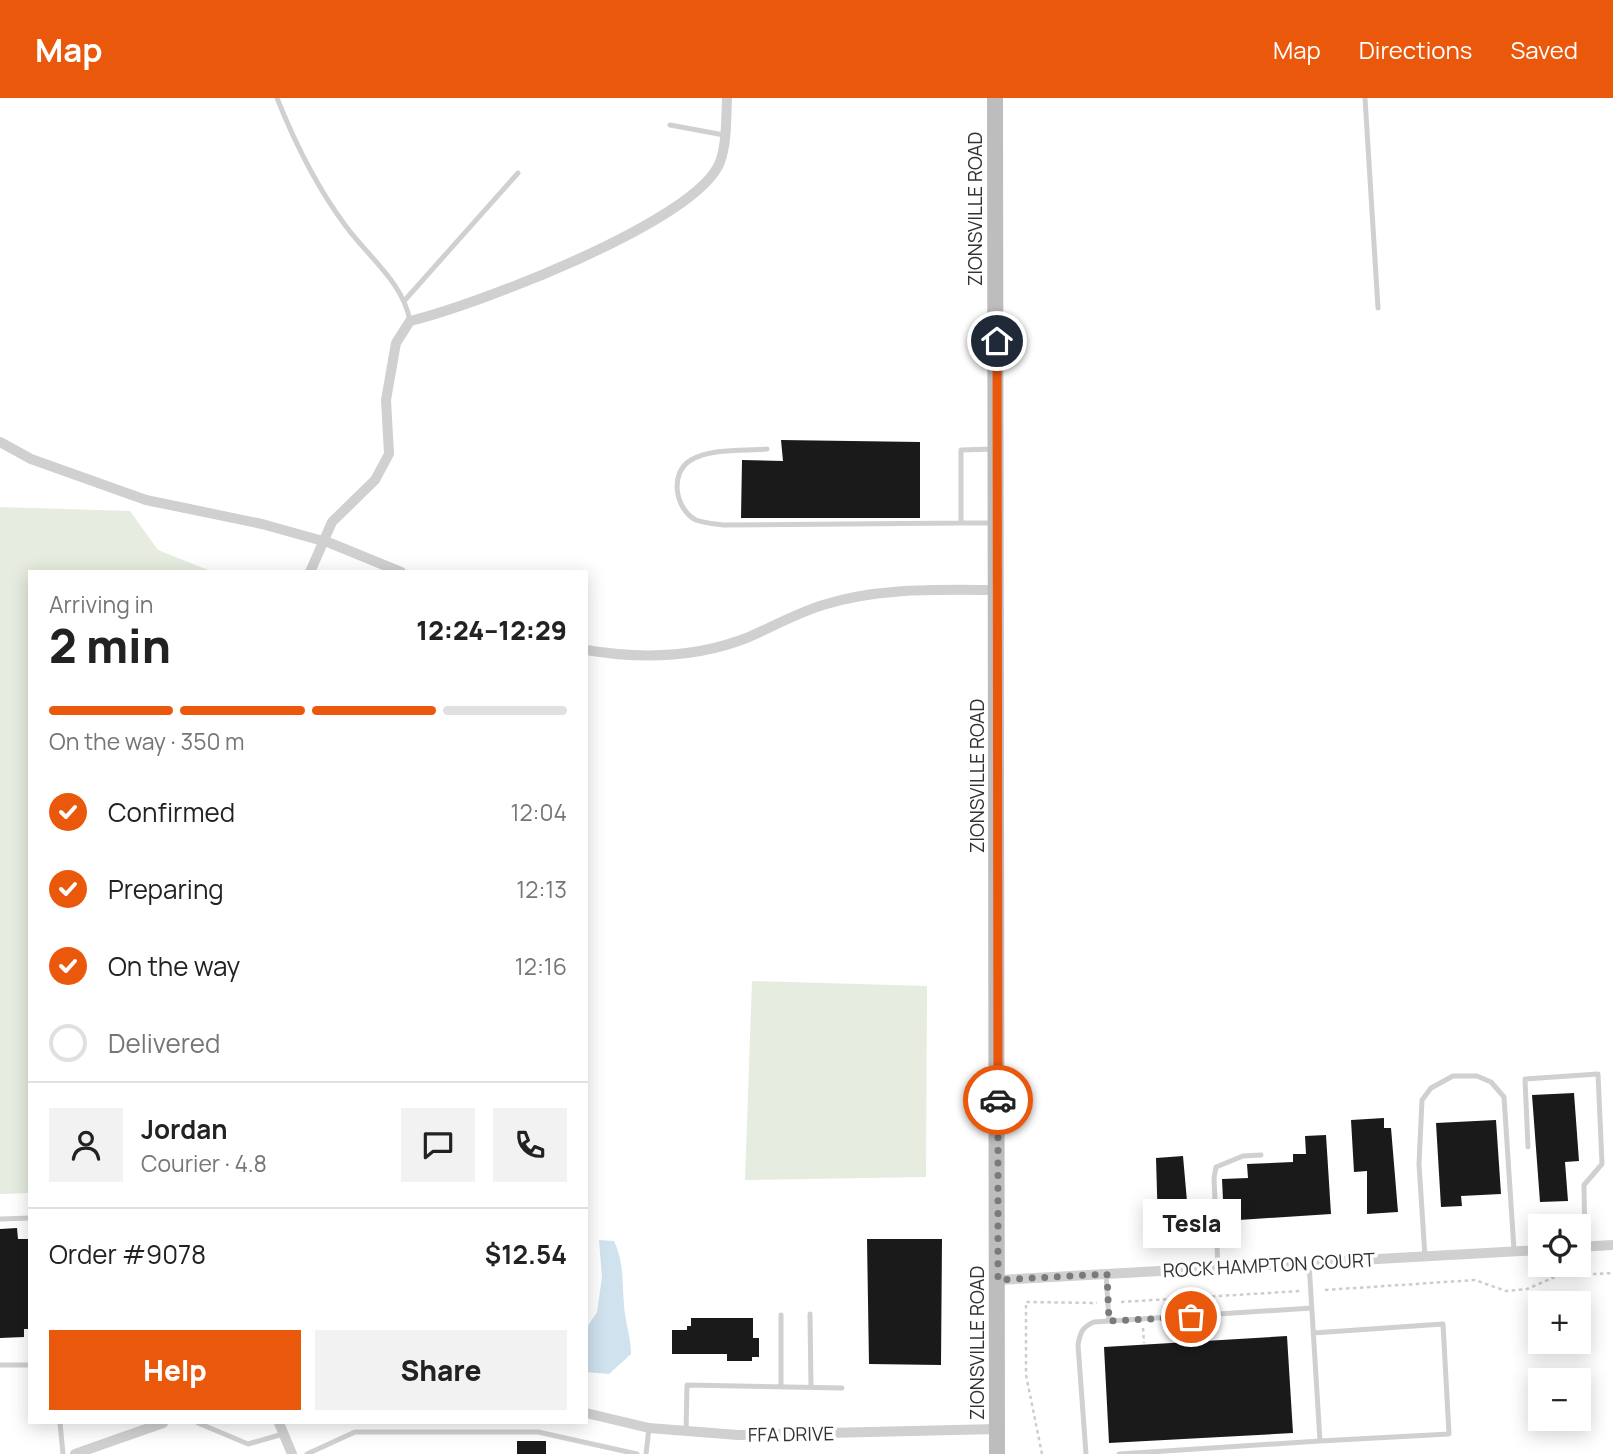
<!DOCTYPE html>
<meta charset="utf-8">
<style>
:root{--surface:#fff;--page:#f2f2f2;--text:#222;--muted:#767676;--line:#e0e0e0;--accent:#ea580c}
body{margin:0;font-family:Manrope,sans-serif;background:var(--page);color:var(--text);height:100vh;display:flex;flex-direction:column;font-size:26px;white-space:nowrap}
*{box-sizing:border-box;margin:0}
p{font-size:23px;color:var(--muted)}
.icon{flex:none;width:38px;height:38px;fill:none;stroke:currentColor;stroke-width:2;stroke-linecap:round;stroke-linejoin:round}
.map{position:relative;flex:1;overflow:hidden}
.sheet{position:absolute;left:28px;top:472px;width:560px;height:854px;display:flex;flex-direction:column;background:var(--surface);border-radius:0px;box-shadow:0 4px 18px #0003}
.sheet>*{flex:none}
.controls{position:absolute;left:1528px;top:1116px;display:grid;gap:14px}
.controls a{display:grid;place-items:center;width:63px;height:63px;border-radius:0px;background:var(--surface);box-shadow:0 4px 18px #0003;font-size:35px}
.pin{position:absolute;display:grid;place-items:center;width:60px;height:60px;color:#fff;margin:-30px;border:4px solid #fff;border-radius:50%;box-shadow:0 2px 7px #0007}
.courier{position:absolute;display:grid;place-items:center;width:70px;height:70px;margin:-35px;border:5px solid #ea580c;border-radius:50%;background:#fff;color:#222;box-shadow:0 2px 9px #0007}
.bubble{position:absolute;height:49px;border-radius:0px;background:var(--surface);box-shadow:0 4px 18px #0003;font-size:23px;font-weight:800;line-height:49px;text-align:center}
.overview em{font-style:normal;font-weight:800}
.overview div{display:flex;flex-direction:column-reverse}
.overview{display:flex;align-items:center;justify-content:space-between;height:119px;padding:0 21px}
h1{font-size:46px;font-weight:800;line-height:52px}
.bar{display:grid;grid-template-columns:repeat(4,1fr);gap:10px 7px;align-content:center;height:84px;padding:0 21px}
.bar i{height:9px;border-radius:5px;background:var(--line)}
.bar .selected{background:var(--accent)}
.bar p{grid-column:span 4}
.line{display:flex;align-items:center;gap:18px;padding:0 21px;border-top:2px solid var(--line)}
.line div{flex:1}
.round{display:grid;place-items:center;flex:none;width:74px;height:74px;border-radius:0px;background:var(--page)}
ol{padding:0 21px;list-style:none}
li{display:flex;align-items:center;gap:21px;height:77px}
li p{margin-inline-start:auto}
li .icon{padding:7px;border-radius:50%;background:var(--accent);color:#fff;stroke-width:4}
li:last-child{color:var(--muted)}
li i{width:38px;height:38px;border:4px solid var(--line);border-radius:50%}
.button{display:flex;gap:14px;margin-top:auto;padding:14px 21px}
.button a{flex:1;height:80px;border-radius:0px;background:var(--accent);color:#fff;font-size:28px;font-weight:800;line-height:80px;text-align:center}
.button a+a{background:var(--page);color:var(--text)}
header{display:flex;align-items:center;gap:42px;box-sizing:border-box;height:98px;padding:0 35px;background:var(--accent);color:#fff}
header strong{font-size:33px}
nav{display:flex;gap:38px;margin-inline-start:auto;font-size:24px}
.map>svg:first-child{display:block}
.green{fill:#e6ecdf}
.water{fill:#cfe2ee}
.building{fill:#1a1a1a}
.lines{fill:none;stroke-linecap:round;stroke-linejoin:round}
.path{stroke:#cdcdcd;stroke-width:2.5;stroke-dasharray:3.5 3.5;stroke-linecap:butt}
.service{stroke:#d0d0d0;stroke-width:5}
.minor{stroke:#d0d0d0;stroke-width:10}
.secondary{stroke:#bdbdbd;stroke-width:16}
.done{stroke:#7a7a7a;stroke-width:7;stroke-dasharray:0 12.6}
.route{stroke:#ea580c;stroke-width:9}
.labels{text-anchor:middle;dominant-baseline:central;stroke-width:7;stroke-linejoin:round;paint-order:stroke}
.street-label{font-size:19px;fill:#333;stroke:#fff}
</style>
<header>
<strong>Map</strong>
<nav><a>Map</a><a>Directions</a><a>Saved</a></nav>
</header>
<div class="map">
<svg width="1613" height="1356" viewBox="0 0 1613 1356">
<rect width="100%" height="100%" fill="#fff"/>
<!-- green -->
<path class="green" d="M0 409 130 413 158 452 213 474H30V1095L0 1096Z
M752 883 927 888 926 1079 745 1082Z"/>
<!-- water -->
<path class="water" d="M599 1142 614 1143C624 1164 622 1184 624 1207 625 1224 631 1239 631 1256L609 1276 586 1274V1231L597 1214 602 1179Z"/>
<!-- building -->
<path class="building" d="M781 342 920 344V420H741L742 362 783 363Z
M1574 995 1579 1063 1565 1064 1568 1103 1540 1104 1532 997Z
M1384 1020V1030H1391L1398 1114 1367 1116V1073L1354 1074 1351 1022Z
M1496 1022 1501 1096 1461 1098 1462 1108 1441 1109 1436 1025Z
M1326 1037 1331 1116 1224 1123 1222 1081 1248 1080 1247 1066 1293 1064V1056H1306L1305 1038Z
M1183 1058 1189 1126 1158 1128 1156 1060Z
M17 1130 18 1141H30V1231H24V1239L0 1240V1131Z
M867 1141H942L941 1267 869 1266Z
M691 1220H753V1240H759V1259H752V1263H727V1256H672V1232H687V1228H691Z
M1287 1238 1293 1335 1109 1345 1104 1249Z
M517 1343H546V1356H517Z"/>
<g class="lines">
<!-- path -->
<path class="path" d="M1325 1192 1475 1182 1506 1193 1527 1191 1557 1178 1613 1175
M1121 1204 1300 1193
M1143 1230 1144 1245
M1042 1356 1026 1277V1204L1097 1205"/>
<!-- service -->
<path class="service" d="M277 0C295 45 316 88 345 127 368 159 403 184 410 223
M1365 0 1378 210
M670 27 724 37
M405 202 518 75
M767 351C744 353 712 350 691 362 669 375 675 411 696 422 704 425 715 426 723 427L961 425
M994 351 961 352V425H995
M1528 1049 1525 981 1598 976 1602 1066 1584 1087 1585 1149
M0 1121 30 1120
M1425 1159 1419 1066 1422 1002 1431 990 1453 978H1477L1491 984 1504 999 1514 1152
M1218 1170 1214 1080 1216 1069 1243 1058 1261 1057
M1106 1176 1109 1223
M810 1216 811 1289
M781 1217V1288
M1313 1235 1443 1226 1449 1336 1320 1343
M0 1267H30
M60 1325 63 1356
M198 1325 248 1346 283 1336
M686 1333 687 1287 842 1290
M307 1356 355 1334H538L637 1356
M646 1356 649 1330
M1086 1356 1078 1247C1080 1235 1082 1229 1094 1224L1312 1210
M1119 1356 1320 1343 1309 1165"/>
<!-- minor -->
<path class="minor" d="M0 344 31 361 146 402 262 426 330 445 401 474
M310 474 332 424 375 382 389 356 386 302 396 245 410 223C473 208 697 124 720 64 727 45 726 20 727 0
M586 552C640 561 697 560 749 539 774 528 797 515 823 507 878 489 941 492 998 492
M1578 1149 1613 1147
M998 1182 1540 1152
M586 1315 649 1330 738 1337 997 1331
M279 1325 292 1356
M75 1356 163 1325"/>
<!-- secondary -->
<path class="secondary" d="M995 0 997 1356"/>
</g>
<g class="lines">
<!-- done -->
<path class="done" d="M998 1002V1182L1107 1176 1109 1223 1191 1219"/>
<!-- route -->
<path class="route" d="M997 243 998 1002"/>
</g>
<g class="labels">
<!-- street labels -->
<g class="street-label">
<text transform="translate(975 111) rotate(-90)">ZIONSVILLE ROAD</text>
<text transform="translate(977 678) rotate(-90)">ZIONSVILLE ROAD</text>
<text transform="translate(1269 1167) rotate(-3)">ROCK HAMPTON COURT</text>
<text transform="translate(977 1245) rotate(-90)">ZIONSVILLE ROAD</text>
<text transform="translate(791 1336) rotate(-1)">FFA DRIVE</text>
</g>
</g>
</svg>
<div class="controls">
<a><svg class="icon" aria-label="locate" viewBox="0 0 24 24"><circle cx="12" cy="12" r="6"/><path d="M12 2v4M12 18v4M2 12h4M18 12h4"/></svg></a>
<a>+</a>
<a>−</a>
</div>
<div class="pin" style="left:1191px;top:1219px;background:#ea580c"><svg class="icon" aria-label="bag" viewBox="0 0 24 24"><path d="M5 8h14l-1 12H6zM9 8a3 3 0 0 1 6 0"/></svg></div>
<div class="pin" style="left:997px;top:243px;background:#1f2937"><svg class="icon" aria-label="home" viewBox="0 0 24 24"><path d="M3 11l9-7 9 7M6 9v11h12V9"/></svg></div>
<div class="courier" style="left:998px;top:1002px"><svg class="icon" aria-label="car" viewBox="0 0 24 24"><path d="M5 17H2v-5l4-1 3-4h7l3 4 3 1v5h-3M9 17h6M6 11h13"/><circle cx="7" cy="17" r="2"/><circle cx="17" cy="17" r="2"/></svg></div>
<div class="bubble" style="left:1143px;top:1101px;width:98px">Tesla</div>
<section class="sheet">
<div class="overview"><div><h1>2 min</h1><p>Arriving in</p></div><em>12:24–12:29</em></div>
<div class="bar"><i class="selected"></i><i class="selected"></i><i class="selected"></i><i></i><p>On the way · 350 m</p></div>
<ol>
<li><svg class="icon" aria-label="check" viewBox="0 0 24 24"><path d="M5 12l5 5 9-10"/></svg>Confirmed<p>12:04</p></li>
<li><svg class="icon" aria-label="check" viewBox="0 0 24 24"><path d="M5 12l5 5 9-10"/></svg>Preparing<p>12:13</p></li>
<li><svg class="icon" aria-label="check" viewBox="0 0 24 24"><path d="M5 12l5 5 9-10"/></svg>On the way<p>12:16</p></li>
<li><i></i>Delivered</li>
</ol>
<div class="line" style="height:126px"><a class="round"><svg class="icon" aria-label="person" viewBox="0 0 24 24"><circle cx="12" cy="8" r="4"/><path d="M4 21q1-7 8-7t8 7"/></svg></a><div><b>Jordan</b><p>Courier · 4.8</p></div><a class="round"><svg class="icon" aria-label="chat" viewBox="0 0 24 24"><path d="M4 5h16v11H9l-5 4z"/></svg></a><a class="round"><svg class="icon" aria-label="phone" viewBox="0 0 24 24"><path d="M5 4h4l2 5-3 2q2 4 5 5l2-3 5 2v4C11 20 4 13 5 4z"/></svg></a></div>
<div class="line" style="height:91px"><div>Order #9078</div><b>$12.54</b></div>
<div class="button"><a>Help</a><a>Share</a></div>
</section>
</div>
